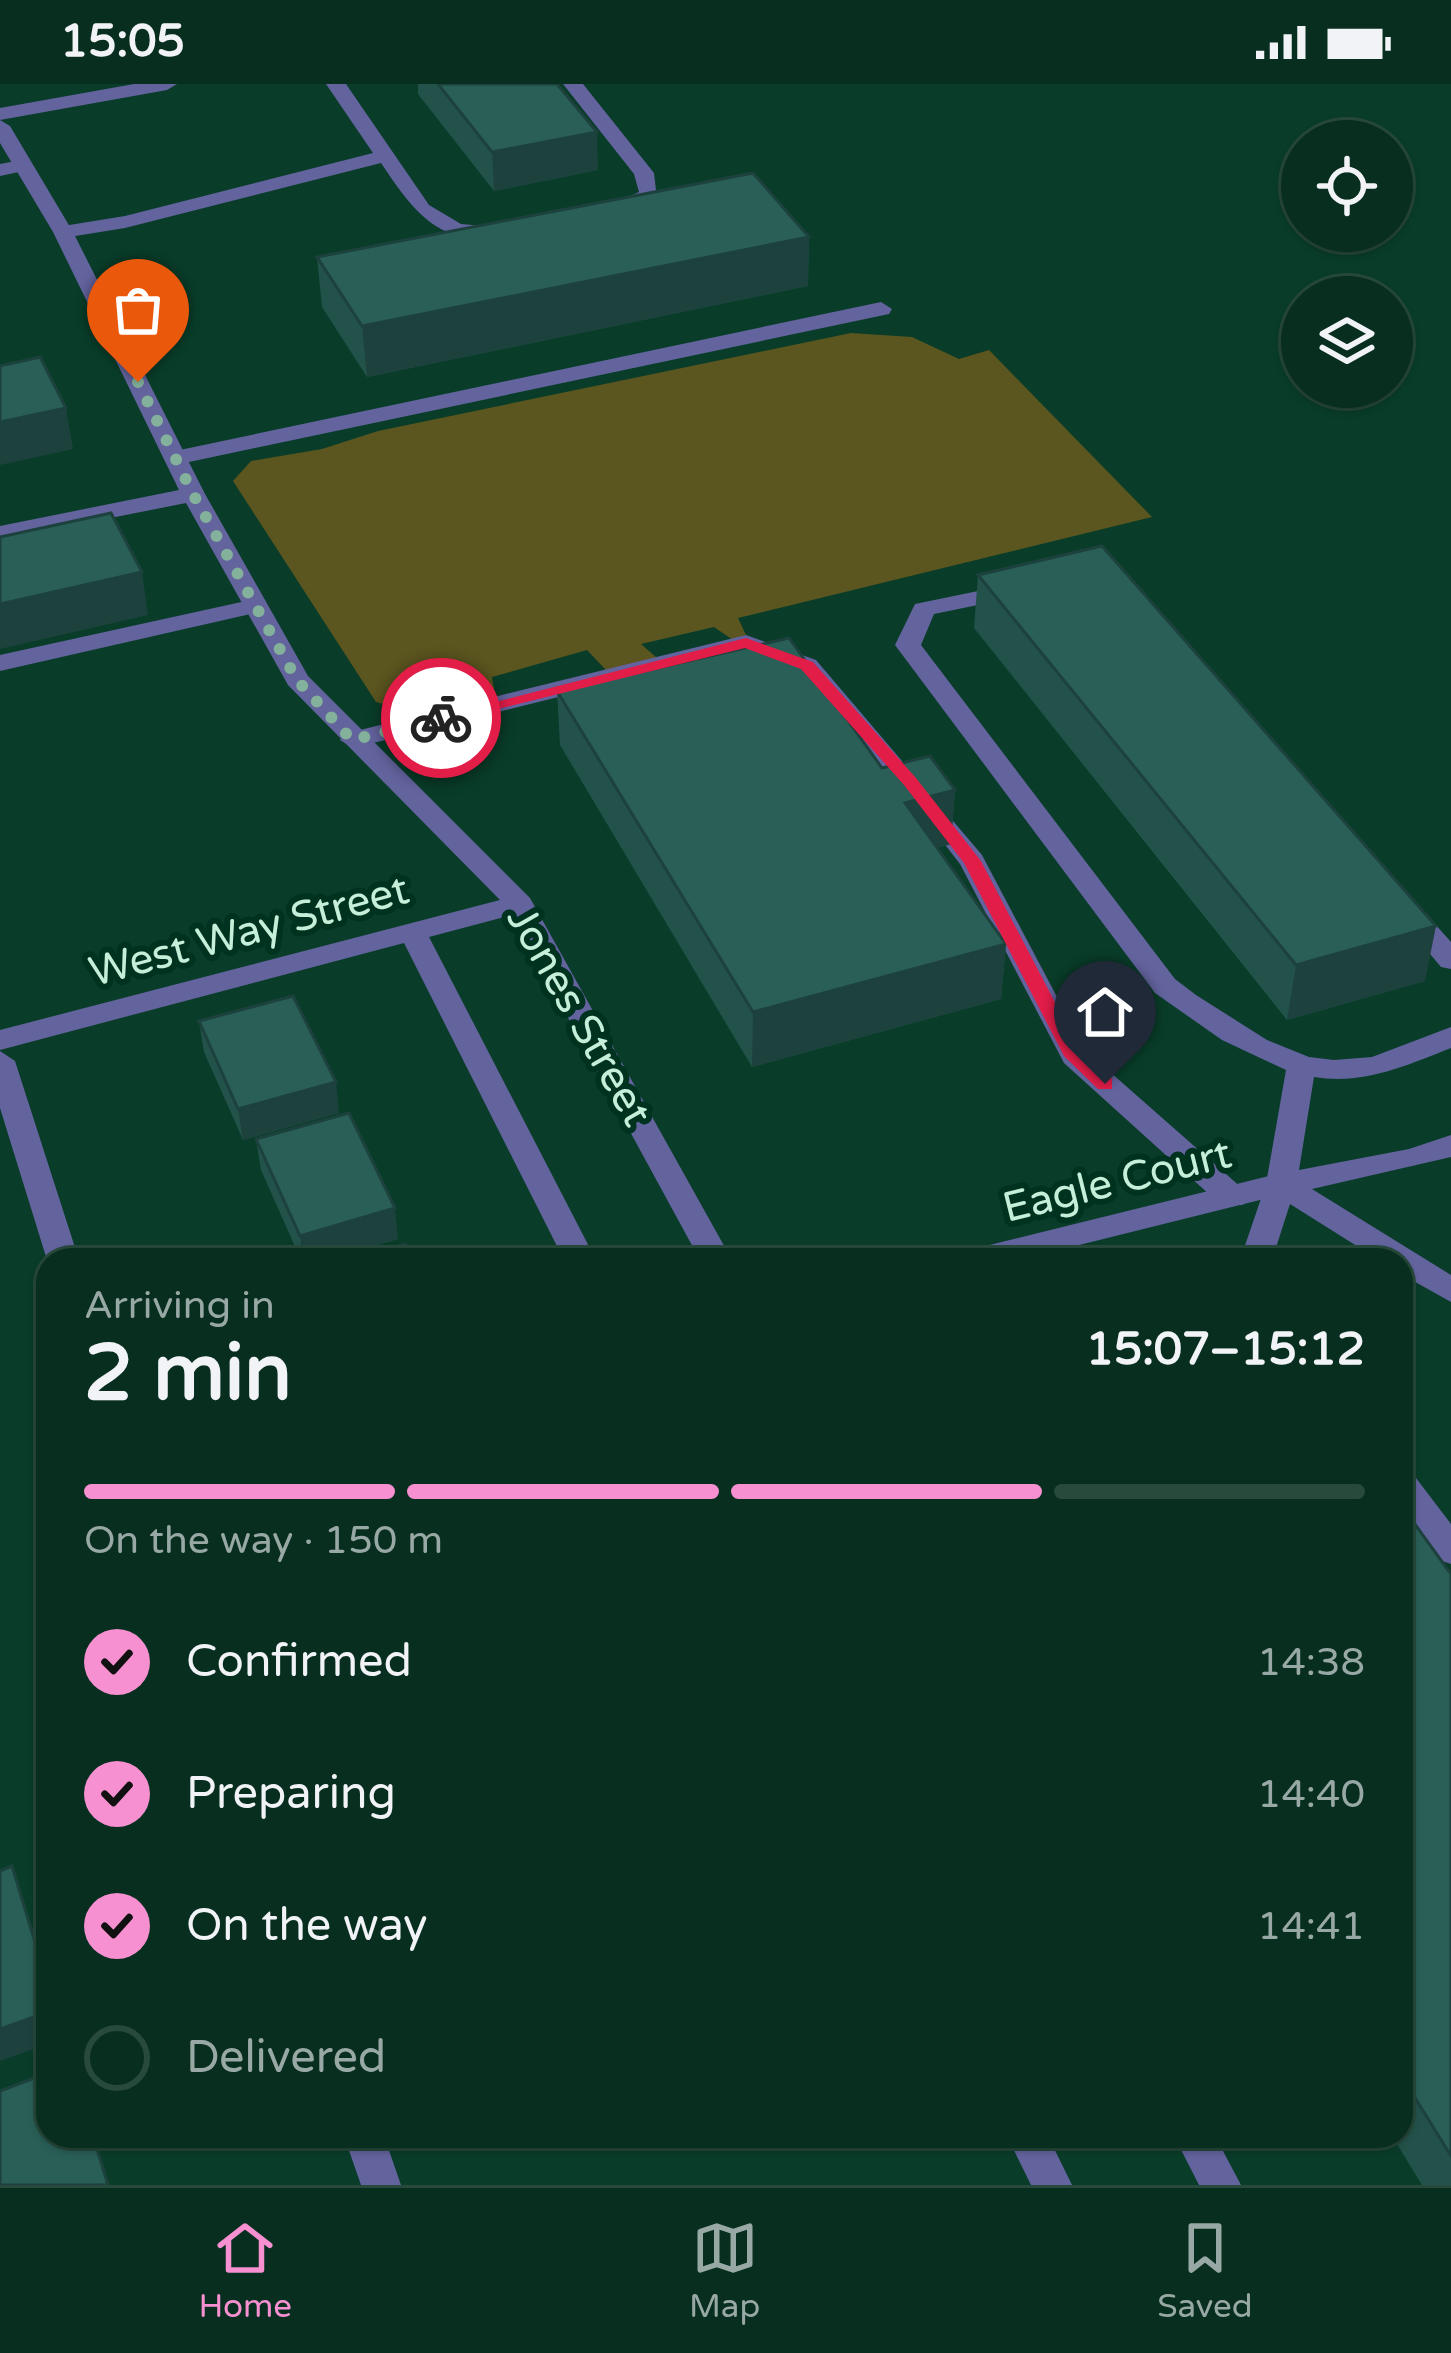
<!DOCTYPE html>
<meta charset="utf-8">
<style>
:root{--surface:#072e1f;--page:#153a2c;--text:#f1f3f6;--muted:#98a8a4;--line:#284a3d;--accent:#f690d0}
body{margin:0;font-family:"Varela Round",sans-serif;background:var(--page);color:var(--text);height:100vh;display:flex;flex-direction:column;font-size:45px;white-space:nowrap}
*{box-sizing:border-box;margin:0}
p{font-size:39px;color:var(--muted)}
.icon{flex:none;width:66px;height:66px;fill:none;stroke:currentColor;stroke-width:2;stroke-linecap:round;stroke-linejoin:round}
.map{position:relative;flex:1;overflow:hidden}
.panel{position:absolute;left:36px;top:1164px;width:1377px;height:900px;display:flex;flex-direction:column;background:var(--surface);border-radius:36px;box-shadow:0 3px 9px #0004,0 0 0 3px var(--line)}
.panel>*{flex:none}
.buttons{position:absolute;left:1281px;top:36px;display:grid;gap:24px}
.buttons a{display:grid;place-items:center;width:132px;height:132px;border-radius:50%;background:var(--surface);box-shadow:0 3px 9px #0004,0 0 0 3px var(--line);font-size:60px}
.pin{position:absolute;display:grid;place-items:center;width:102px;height:102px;color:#fff;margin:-123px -51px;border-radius:50% 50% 50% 0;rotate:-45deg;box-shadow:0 0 12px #0007}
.pin .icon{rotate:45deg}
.courier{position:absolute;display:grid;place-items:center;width:120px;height:120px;margin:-60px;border:9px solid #e11d48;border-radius:50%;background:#fff;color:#222;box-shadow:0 3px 15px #0007}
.summary em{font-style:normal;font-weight:800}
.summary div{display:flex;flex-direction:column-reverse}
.summary{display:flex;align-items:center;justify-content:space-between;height:204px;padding:0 48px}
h1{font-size:78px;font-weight:800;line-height:90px}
.bar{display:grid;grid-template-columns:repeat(4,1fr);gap:18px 12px;align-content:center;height:144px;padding:0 48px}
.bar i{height:15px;border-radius:9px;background:var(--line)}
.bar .active{background:var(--accent)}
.bar p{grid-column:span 4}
ol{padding:0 48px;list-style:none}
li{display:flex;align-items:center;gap:36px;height:132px}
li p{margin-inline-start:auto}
li .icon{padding:12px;border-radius:50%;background:var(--accent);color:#111;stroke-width:4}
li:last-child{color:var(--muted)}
li i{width:66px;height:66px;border:6px solid var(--line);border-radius:50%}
.status{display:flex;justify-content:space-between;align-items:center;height:84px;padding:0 60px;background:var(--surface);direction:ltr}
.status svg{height:33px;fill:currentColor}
.tab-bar{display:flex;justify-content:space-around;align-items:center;height:168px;border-top:3px solid var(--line);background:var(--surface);font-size:33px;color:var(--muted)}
.tab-bar a{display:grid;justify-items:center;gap:6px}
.tab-bar .active{color:var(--accent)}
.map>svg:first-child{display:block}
.green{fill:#5b551f}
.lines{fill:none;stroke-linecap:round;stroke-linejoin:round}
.lane{fill:#63639e;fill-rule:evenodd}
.street{fill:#63639e;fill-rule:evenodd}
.wall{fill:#23524b}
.shaded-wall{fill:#1d423d}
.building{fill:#295f57;stroke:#1d423d;stroke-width:3}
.route{fill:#e11d48}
.done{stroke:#83b19b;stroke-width:12;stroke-dasharray:0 21.6}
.labels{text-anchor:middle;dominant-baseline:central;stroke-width:12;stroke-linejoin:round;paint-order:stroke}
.street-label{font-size:42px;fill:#c5efd9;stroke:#003220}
</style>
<div class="status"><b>15:05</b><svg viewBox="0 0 49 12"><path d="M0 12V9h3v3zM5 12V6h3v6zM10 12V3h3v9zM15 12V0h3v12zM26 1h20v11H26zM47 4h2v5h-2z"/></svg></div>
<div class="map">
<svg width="1451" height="2101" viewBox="0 0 1451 2101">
<rect width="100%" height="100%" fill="#093d29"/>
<!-- green -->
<path class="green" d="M851 249 912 253 959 275 989 266 1152 433 738 534 746 551 733 556 714 543 641 560 657 574 606 586 587 566 492 593 495 610 418 630 376 618 233 397 251 377 322 365 378 347Z"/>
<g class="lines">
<!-- lane -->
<path class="lane" d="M134 0H177L167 6 0 36V24Z
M326 0H346L429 121 461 140 505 144V152C439 164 414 128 381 79L125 144 63 154 53 148 63 142 125 132 373 69Z
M563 0H583L654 89 657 115 623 130H609V122L639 108 634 90Z
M21 76 31 82 28 86 0 92V80Z
M881 218 892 225 889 230 175 381 163 374 175 367Z
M1017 499 1029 506 1026 511 934 530 921 561 1175 895 1196 911 1267 956 1309 973 1334 976 1372 973 1451 943V964C1405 982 1364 1001 1314 993L1299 1086 1409 1065 1451 1051V1073L1312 1105 1451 1191V1218L1401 1190V1176H1379L1290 1120 1272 1176H1240L1266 1100 1286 986 1222 956 1155 909 895 561 915 520Z
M255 515 267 522 264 527 0 587V571Z
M746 551 816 576 982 771 1085 966 1243 1105 1247 1113 1243 1121H1221L1064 979 960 780 901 704 798 586 744 567 353 664 340 656 344 650Z
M1408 818 1418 821 1451 858V885L1441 883 1394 827Z
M0 967 15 977 79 1176H47L0 1024Z
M1401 1386 1413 1390 1451 1440V1480L1439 1476 1401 1424Z
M344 2052H384L401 2101H361Z"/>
<!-- street -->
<path class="street" d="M0 36 10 42 73 148 205 410 308 592 530 814 732 1176H700L512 831 429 853 596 1176H564L404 859 0 966V946L500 816 288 601 186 419 0 456V442L179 406 53 148 0 59Z
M1281 1089 1292 1092 1296 1100 1292 1108 1019 1176H957L962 1168 973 1165Z
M1007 2052H1048L1072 2101H1031Z
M1174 2052H1215L1241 2101H1199Z"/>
</g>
<!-- wall -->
<path class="wall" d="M418 0H557L598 86 494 107 418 10Z
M809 153 808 202 367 293 322 223 317 173Z
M978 491 1425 897 1287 936 974 544Z
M557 607 882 684 955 706 951 760 937 764 1006 860 1001 915 752 983 560 661Z
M199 937 339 1029 243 1056 204 968Z
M256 1055 398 1155 326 1176H301L261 1086Z
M1401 1421 1451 1490V2101H1422L1392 2052H1401Z"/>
<!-- shaded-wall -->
<path class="shaded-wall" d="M597 48 598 86 494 107 492 68Z
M809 153 808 202 367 293 362 242Z
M66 324 73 365 0 381V338Z
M142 488 148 531 0 565V520Z
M955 706 951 760 902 773 905 719Z
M1436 842 1425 897 1287 936 1296 881Z
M1006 860 1001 915 752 983 753 928Z
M336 998 339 1029 243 1056 238 1025Z
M395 1124 398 1155 326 1176H303L300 1152Z
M48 1928V1960L0 1977V1945Z"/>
<!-- building -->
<path class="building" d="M438 0H557L597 48 492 68Z
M753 89 809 153 362 242 317 173Z
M40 273 66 324 0 338V282Z
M111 429 142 488 0 520V453Z
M1102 462 1436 842 1296 881 978 491Z
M789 554 882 684 930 672 955 706 905 719 1006 860 753 928 557 607Z
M293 912 336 998 238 1025 199 937Z
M349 1029 395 1124 300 1152 256 1055Z
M405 1160 413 1176H350Z
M1401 1421 1451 1490V2072L1401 1991Z
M12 1782 48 1901V1928L0 1945V1787Z
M48 1989V2052H93L108 2101H0V2007Z"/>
<!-- route -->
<path class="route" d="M746 554 813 578 916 694 981 777 1081 968 1112 995V1005H1098L1064 972 964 779 904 701 801 585 745 564 441 639 433 634Z"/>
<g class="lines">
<!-- done -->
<path class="done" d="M138 298 193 410 297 596 352 656 441 634"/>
</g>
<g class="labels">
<!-- street labels -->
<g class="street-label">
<text transform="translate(249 847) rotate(-15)">West Way Street</text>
<text transform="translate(579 932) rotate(60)">Jones Street</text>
<text transform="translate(1117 1097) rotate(-14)">Eagle Court</text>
</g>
</g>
</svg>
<div class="buttons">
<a><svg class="icon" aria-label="locate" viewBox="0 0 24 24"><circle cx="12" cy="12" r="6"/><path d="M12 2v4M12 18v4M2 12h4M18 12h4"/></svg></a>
<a><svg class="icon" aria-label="layers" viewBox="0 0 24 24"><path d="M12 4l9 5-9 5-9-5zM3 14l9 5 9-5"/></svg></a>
</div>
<div class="pin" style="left:138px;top:298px;background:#ea580c"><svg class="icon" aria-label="bag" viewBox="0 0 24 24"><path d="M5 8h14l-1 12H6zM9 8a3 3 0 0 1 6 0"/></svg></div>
<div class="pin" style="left:1105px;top:1000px;background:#1f2937"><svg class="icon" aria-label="home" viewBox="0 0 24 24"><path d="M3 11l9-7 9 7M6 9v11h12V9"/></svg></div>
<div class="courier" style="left:441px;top:634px"><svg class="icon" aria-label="bike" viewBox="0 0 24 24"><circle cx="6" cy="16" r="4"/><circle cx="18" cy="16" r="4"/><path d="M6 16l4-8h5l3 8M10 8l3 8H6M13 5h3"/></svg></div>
<section class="panel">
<div class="summary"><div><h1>2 min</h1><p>Arriving in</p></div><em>15:07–15:12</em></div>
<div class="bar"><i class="active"></i><i class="active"></i><i class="active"></i><i></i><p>On the way · 150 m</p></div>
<ol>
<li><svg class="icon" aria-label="check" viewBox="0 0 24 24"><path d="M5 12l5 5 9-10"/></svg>Confirmed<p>14:38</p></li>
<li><svg class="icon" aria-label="check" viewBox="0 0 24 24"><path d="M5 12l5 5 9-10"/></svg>Preparing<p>14:40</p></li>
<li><svg class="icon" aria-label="check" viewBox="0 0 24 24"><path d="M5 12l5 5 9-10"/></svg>On the way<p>14:41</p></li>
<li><i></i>Delivered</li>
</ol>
</section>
</div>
<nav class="tab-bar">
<a class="active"><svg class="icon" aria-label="home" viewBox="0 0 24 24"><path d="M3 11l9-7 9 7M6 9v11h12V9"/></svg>Home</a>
<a><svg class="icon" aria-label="map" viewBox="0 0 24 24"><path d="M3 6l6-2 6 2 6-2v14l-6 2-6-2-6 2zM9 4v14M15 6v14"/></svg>Map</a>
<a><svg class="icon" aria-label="saved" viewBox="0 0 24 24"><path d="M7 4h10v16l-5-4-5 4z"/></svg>Saved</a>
</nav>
